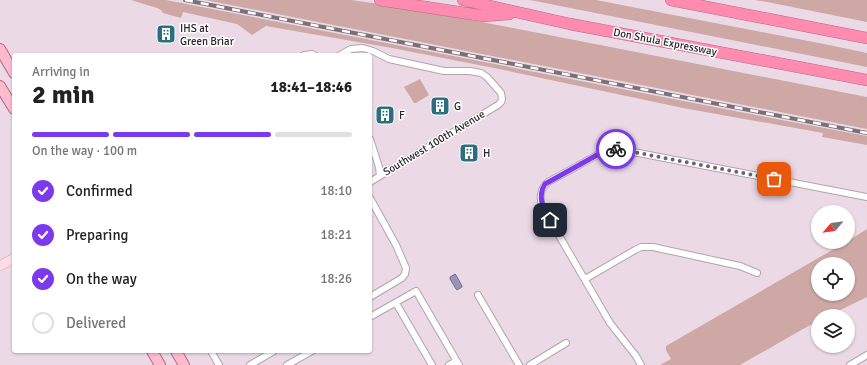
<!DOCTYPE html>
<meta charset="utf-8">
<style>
:root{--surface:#fff;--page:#f6f6f6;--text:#222;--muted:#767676;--line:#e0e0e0;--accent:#7c3aed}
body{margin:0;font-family:Signika,sans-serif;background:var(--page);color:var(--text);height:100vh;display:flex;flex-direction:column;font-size:15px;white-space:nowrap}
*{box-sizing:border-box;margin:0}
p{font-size:13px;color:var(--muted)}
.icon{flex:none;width:22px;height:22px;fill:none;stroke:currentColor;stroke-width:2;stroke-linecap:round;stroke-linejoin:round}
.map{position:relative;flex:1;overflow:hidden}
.sheet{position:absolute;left:12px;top:53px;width:360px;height:300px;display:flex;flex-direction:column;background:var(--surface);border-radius:4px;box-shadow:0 1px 3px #0004}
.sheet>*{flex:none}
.needle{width:26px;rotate:242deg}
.buttons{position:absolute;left:811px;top:205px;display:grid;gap:8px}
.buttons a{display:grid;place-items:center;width:44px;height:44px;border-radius:50%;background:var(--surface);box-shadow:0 1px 3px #0004;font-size:20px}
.pin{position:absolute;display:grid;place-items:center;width:34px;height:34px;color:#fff;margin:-17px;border-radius:8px;box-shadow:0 2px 6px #0006}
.courier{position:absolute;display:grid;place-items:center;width:40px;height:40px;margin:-20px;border:3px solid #7c3aed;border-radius:50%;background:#fff;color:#222;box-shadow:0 1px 5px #0007}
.head em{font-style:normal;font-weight:700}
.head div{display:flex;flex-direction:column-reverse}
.head{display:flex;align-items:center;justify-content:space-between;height:68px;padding:0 20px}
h1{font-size:26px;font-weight:700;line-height:30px}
.bar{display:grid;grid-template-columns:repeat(4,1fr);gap:6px 4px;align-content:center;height:48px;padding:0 20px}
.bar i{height:5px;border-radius:3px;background:var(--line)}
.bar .current{background:var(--accent)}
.bar p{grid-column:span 4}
ol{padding:0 20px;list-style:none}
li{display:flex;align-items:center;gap:12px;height:44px}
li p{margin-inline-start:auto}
li .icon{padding:4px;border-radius:50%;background:var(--accent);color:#fff;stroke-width:4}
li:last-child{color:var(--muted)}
li i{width:22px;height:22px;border:2px solid var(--line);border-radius:50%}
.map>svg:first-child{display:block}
.green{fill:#cda8a5;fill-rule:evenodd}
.water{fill:#9995b8;stroke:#78738d}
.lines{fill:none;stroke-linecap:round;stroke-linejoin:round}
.street-casing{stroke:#b3a3ae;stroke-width:8}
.secondary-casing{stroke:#b3a3ae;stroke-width:10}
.primary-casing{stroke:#b56881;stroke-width:12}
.highway-casing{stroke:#b56881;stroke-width:12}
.street{stroke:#fff;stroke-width:6}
.secondary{stroke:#ffdce7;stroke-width:9}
.primary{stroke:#ffbad0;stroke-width:10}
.highway{stroke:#ff8cb0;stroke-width:11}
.rail-casing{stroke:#7b7078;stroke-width:4}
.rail{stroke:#fff;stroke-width:2.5;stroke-dasharray:8;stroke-linecap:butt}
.done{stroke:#6f646c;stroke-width:4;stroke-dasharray:0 7.2}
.route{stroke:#7c3aed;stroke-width:5}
.labels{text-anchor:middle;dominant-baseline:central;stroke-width:3;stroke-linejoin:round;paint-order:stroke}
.poi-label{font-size:11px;fill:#2c252a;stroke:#fff;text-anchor:start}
.street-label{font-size:11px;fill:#2c252a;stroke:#fff}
</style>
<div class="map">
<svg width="867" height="365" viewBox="0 0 867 365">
<rect width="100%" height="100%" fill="#ebdae6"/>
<!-- green -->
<path class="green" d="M131 0H166L740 112 867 136V145L822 137 823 133 683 108 499 69 392 48 266 26 252 35 237 24 183 12 181 18 163 13 161 10 157 8Z
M205 0H351L415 9 867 97V129Z
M530 0H596L829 45 867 53V67Z
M754 0H867V22L767 2Z
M420 79 429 95 416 103H414L404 87Z
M867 229V297L828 316H818V321L803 329 740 365H660L671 359 666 350V346L846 242H848V241ZM818 264H848V294H818Z"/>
<!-- water -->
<path class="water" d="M455 274 456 275 462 286V287L457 290 456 289 450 279V277Z"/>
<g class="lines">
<defs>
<path id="street" d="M304 55 312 54 314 55
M340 55 351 49 363 48 373 51 389 59 444 71H470L481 73 487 77 501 93 502 99 501 102 498 105 370 182
M370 139 379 167 380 176
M370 198 396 245 406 268 405 274 402 278 370 297
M585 279 635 250 641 247H653L740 266 757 273
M478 295 519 365
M396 303 432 365
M370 317 416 291 459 365
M211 351 219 365
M250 365 274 351
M287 365 312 351
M449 365 456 361
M530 365 566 343
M641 365 636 356 610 323 543 208C539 199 540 189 548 182L601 153 616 149 623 150 867 197
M850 365 867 355"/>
<path id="secondary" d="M0 266 14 258"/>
<path id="primary" d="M0 49 14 73
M0 86 14 109
M152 351 160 365
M176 351 184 365"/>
<path id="highway" d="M380 0 484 16 509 14
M463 0 570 24 867 80
M671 0 867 38"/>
</defs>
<!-- street casing -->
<use href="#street" class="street-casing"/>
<!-- secondary casing -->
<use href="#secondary" class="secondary-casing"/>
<!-- primary casing -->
<use href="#primary" class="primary-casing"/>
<!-- highway casing -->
<use href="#highway" class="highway-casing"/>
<!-- street -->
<use href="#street" class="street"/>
<!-- secondary -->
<use href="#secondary" class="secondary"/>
<!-- primary -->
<use href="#primary" class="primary"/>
<!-- highway -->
<use href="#highway" class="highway"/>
<defs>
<path id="rail" d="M185 0 867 133"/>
</defs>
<!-- rail casing -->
<use href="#rail" class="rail-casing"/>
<!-- rail -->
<use href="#rail" class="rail"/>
</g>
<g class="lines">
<!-- done -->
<path class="done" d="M616 149 623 150 774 179"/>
<!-- route -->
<path class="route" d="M550 220C543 208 537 197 545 184L597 155 606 151 616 149"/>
</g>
<!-- icons -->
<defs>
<symbol id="building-square" viewBox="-11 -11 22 22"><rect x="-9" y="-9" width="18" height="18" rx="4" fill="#2c6e80" stroke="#fff"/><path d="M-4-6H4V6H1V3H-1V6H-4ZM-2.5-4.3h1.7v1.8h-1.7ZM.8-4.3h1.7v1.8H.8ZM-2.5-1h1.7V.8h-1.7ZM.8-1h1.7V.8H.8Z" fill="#fff"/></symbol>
</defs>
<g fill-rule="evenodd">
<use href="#building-square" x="155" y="23" width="22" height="22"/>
<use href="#building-square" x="429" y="95" width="22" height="22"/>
<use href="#building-square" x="374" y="104" width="22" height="22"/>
<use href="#building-square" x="458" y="142" width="22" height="22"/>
</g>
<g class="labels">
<!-- poi labels -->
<g class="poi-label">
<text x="180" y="28">IHS at<tspan x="180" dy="13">Green Briar</tspan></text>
<text x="454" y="106">G</text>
<text x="399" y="115">F</text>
<text x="483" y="153">H</text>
</g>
<!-- street labels -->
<g class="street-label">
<text transform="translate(665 42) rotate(11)">Don Shula Expressway</text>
<text transform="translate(434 143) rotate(-31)">Southwest 100th Avenue</text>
</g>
</g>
</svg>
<div class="buttons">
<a><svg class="needle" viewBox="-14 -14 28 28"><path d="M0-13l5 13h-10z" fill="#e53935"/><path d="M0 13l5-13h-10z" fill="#767676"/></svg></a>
<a><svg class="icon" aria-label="locate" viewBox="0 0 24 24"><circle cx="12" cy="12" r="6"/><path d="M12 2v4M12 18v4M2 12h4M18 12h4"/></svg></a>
<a><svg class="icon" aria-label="layers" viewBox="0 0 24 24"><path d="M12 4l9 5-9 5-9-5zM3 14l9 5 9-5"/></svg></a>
</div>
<div class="pin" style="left:774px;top:179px;background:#ea580c"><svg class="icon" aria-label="bag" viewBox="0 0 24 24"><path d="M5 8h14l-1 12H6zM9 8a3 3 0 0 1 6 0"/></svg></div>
<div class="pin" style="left:550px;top:220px;background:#1f2937"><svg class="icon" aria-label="home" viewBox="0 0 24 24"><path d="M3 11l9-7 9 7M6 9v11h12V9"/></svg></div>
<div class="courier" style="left:616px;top:149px"><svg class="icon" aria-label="bike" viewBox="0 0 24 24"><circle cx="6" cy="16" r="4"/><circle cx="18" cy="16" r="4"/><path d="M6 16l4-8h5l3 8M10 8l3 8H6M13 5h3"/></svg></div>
<section class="sheet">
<div class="head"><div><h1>2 min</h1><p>Arriving in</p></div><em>18:41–18:46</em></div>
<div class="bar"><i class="current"></i><i class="current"></i><i class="current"></i><i></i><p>On the way · 100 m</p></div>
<ol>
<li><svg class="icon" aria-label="check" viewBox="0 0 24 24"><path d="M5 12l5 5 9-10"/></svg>Confirmed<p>18:10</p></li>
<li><svg class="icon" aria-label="check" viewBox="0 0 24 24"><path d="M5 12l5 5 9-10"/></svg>Preparing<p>18:21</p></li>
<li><svg class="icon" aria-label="check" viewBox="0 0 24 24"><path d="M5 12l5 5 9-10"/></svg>On the way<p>18:26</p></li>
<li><i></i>Delivered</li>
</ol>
</section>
</div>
